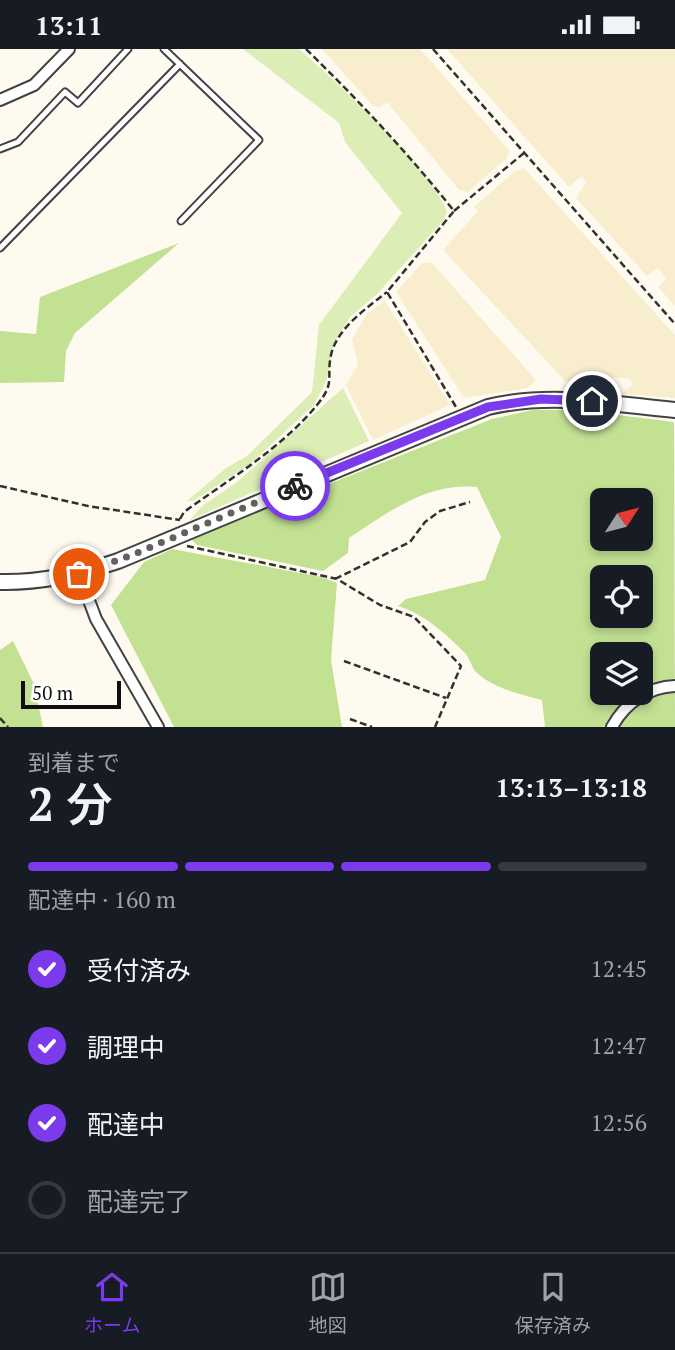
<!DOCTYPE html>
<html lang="ja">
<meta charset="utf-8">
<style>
:root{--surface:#171b24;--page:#20242c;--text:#f1f3f6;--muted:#9ea1a6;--line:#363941;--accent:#7c3aed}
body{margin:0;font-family:"PT Serif","Noto Sans JP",serif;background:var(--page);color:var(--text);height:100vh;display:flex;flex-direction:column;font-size:26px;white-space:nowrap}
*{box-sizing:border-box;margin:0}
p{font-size:23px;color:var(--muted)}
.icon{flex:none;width:38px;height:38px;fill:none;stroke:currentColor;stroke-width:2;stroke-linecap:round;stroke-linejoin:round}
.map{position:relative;height:678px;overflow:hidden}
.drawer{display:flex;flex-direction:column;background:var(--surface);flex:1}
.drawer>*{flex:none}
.needle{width:46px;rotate:54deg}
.buttons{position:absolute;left:590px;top:439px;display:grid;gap:14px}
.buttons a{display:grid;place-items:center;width:63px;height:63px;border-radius:10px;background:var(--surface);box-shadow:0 4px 10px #0003;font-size:35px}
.scale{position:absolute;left:21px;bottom:18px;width:100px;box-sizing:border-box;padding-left:7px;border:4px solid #0f0f0f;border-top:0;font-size:19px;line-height:24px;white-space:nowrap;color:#0f0f0f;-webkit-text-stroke:5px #fff;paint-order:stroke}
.pin{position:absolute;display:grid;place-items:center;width:60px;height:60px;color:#fff;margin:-30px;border:4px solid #fff;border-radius:50%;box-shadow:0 2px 7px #0007}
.courier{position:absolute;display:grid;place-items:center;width:70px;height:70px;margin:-35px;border:5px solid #7c3aed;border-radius:50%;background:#fff;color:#222;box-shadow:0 2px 9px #0007}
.head em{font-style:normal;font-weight:600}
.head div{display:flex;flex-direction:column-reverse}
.head{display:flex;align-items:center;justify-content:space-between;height:119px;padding:0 28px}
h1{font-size:46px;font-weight:600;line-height:52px}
.bar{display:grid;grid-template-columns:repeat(4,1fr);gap:10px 7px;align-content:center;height:84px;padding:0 28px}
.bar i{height:9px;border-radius:5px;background:var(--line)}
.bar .active{background:var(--accent)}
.bar p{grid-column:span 4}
ol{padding:0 28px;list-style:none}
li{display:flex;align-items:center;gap:21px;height:77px}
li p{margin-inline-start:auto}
li .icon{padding:7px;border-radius:50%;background:var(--accent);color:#fff;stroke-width:4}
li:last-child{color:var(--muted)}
li i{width:38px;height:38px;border:4px solid var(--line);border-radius:50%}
.status{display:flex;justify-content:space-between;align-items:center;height:49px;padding:0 35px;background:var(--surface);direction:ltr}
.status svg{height:19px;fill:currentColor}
.tab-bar{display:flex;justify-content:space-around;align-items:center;height:98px;border-top:2px solid var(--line);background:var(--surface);font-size:19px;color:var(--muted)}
.tab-bar a{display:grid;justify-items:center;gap:4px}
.tab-bar .active{color:var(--accent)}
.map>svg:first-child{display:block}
.farmland{fill:#f8eecd}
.green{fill:#dceeb5}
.forest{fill:#c2e193;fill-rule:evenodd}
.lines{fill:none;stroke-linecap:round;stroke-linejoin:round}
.service-casing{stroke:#424242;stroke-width:9}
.minor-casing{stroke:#424242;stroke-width:14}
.tertiary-casing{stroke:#424242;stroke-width:18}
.path{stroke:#313131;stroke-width:2.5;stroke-dasharray:7 3.5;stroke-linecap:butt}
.service{stroke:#fff;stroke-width:5}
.minor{stroke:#fff;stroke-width:10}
.tertiary{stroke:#fff;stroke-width:14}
.done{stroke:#63615e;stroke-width:7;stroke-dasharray:0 12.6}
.route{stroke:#7c3aed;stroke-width:9}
</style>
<div class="status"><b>13:11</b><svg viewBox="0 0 49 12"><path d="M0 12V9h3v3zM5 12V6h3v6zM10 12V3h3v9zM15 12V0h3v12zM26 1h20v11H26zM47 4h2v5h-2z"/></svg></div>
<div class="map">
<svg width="675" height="678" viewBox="0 0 675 678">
<rect width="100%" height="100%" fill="#fffaf0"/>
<!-- farmland -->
<path class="farmland" d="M322 0H420L509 101 507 109 468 143 459 141 387 53 380 59 373 57Z
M447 0H675V257L658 238 666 230 658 219 647 227 576 149 586 133 582 127 569 138Z
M524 119 675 286V349L621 345 633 335 629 330 592 326 580 332H565L443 201 478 162 474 158 514 123Z
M422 214H432L536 331 528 339 464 349 396 243Z
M385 252 450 356 373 391 346 336 358 315 352 290 367 265Z"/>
<!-- green -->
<path class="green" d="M243 0H299C332 29 436 125 447 163L444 171 378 244 350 268 334 294 327 330 314 356 249 416 193 452H187L226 419 247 407 312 343 319 276 402 164 345 93 339 74Z
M343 339 369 392 190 471 202 457 237 433Z"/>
<!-- forest -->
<path class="forest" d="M179 194 75 284 66 302 64 333 0 334V282L36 285 40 248Z
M532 361H576L674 373 675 678H545L542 651C522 646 492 639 476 623 471 618 470 609 465 604 445 584 424 565 398 557L406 550 485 531 501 488 477 438C427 433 389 463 349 489L348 504 323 522 197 496 191 490 492 370ZM602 452H640V490H602ZM602 528H640V567H602ZM602 606H640V644H602Z
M172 500 322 528 337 534 331 611 342 678H174L111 556 144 513Z
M13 592 34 635 43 678H0V601Z"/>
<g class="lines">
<defs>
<path id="service" d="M164 0 259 91 181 172
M0 100 18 93 65 43 78 54 128 0
M0 199 180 15"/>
<path id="minor" d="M0 51 34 36 69 0
M79 525 96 570 158 678
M612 678C625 654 648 638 675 637"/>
<path id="tertiary" d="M0 533C41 534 80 525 118 512L488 358C550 343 612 355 675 361"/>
</defs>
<!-- service casing -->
<use href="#service" class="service-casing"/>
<!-- minor casing -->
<use href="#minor" class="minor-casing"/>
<!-- tertiary casing -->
<use href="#tertiary" class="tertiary-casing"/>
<!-- path -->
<path class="path" d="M306 0C359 52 408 104 454 162L387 243 456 358
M433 0 675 275
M454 162 524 104
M0 437 88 457 180 471
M180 470 184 463C227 432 283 398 317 356 336 333 326 329 331 306 337 279 367 259 387 243
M187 497 337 530 380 556 414 568 461 617 435 678
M335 530 410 493 425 473 440 462 470 453
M344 612 446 649
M0 669 8 678
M350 670 372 678"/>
<!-- service -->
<use href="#service" class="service"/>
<!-- minor -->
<use href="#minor" class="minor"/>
<!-- tertiary -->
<use href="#tertiary" class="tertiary"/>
</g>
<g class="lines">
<!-- done -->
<path class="done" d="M79 525 132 506 295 437"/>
<!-- route -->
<path class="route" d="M295 437 488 358 541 350 592 352"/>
</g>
</svg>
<div class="buttons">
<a><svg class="needle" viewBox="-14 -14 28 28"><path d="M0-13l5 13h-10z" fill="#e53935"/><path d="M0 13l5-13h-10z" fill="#9ea1a6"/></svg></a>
<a><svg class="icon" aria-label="locate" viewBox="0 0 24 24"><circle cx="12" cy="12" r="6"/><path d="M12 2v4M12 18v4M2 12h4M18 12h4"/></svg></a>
<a><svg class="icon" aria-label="layers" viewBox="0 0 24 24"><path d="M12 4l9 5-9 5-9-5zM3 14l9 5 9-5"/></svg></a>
</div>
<div class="scale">50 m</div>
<div class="pin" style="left:79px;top:525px;background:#ea580c"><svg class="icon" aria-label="bag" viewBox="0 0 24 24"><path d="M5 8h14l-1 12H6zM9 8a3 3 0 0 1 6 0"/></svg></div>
<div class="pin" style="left:592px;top:352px;background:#1f2937"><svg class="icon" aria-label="home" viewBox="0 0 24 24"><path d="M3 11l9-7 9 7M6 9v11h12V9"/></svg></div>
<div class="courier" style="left:295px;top:437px"><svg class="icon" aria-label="bike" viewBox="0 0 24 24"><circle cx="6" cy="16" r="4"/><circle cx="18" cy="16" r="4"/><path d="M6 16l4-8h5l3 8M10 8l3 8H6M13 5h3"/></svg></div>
</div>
<section class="drawer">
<div class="head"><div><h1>2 分</h1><p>到着まで</p></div><em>13:13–13:18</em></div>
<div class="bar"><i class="active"></i><i class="active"></i><i class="active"></i><i></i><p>配達中 · 160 m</p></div>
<ol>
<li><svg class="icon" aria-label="check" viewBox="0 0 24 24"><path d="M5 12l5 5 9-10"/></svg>受付済み<p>12:45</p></li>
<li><svg class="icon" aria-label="check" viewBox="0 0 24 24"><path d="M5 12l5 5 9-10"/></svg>調理中<p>12:47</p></li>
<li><svg class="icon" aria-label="check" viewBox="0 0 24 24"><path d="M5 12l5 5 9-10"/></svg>配達中<p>12:56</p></li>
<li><i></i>配達完了</li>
</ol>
</section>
<nav class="tab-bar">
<a class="active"><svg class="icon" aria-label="home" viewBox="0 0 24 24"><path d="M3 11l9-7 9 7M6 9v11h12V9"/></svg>ホーム</a>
<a><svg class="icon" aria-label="map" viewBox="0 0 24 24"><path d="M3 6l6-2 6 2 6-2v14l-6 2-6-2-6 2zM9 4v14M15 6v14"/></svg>地図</a>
<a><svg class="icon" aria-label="saved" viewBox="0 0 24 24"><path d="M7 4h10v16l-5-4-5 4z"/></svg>保存済み</a>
</nav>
